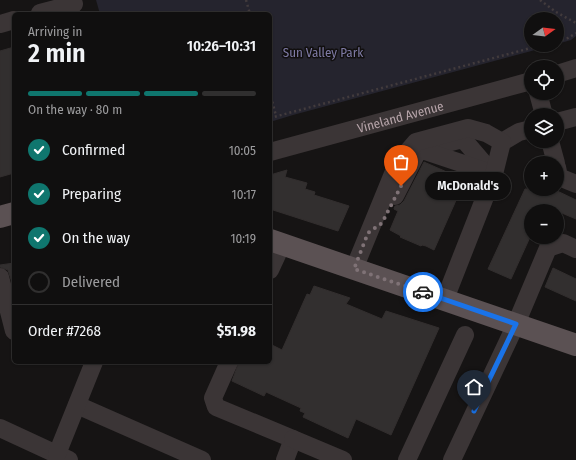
<!DOCTYPE html>
<meta charset="utf-8">
<style>
:root{--surface:#100f0f;--page:#1e1d1d;--text:#f1f3f6;--muted:#9c9c9e;--line:#302f2f;--accent:#0f766e}
body{margin:0;font-family:"Fira Sans Condensed",sans-serif;background:var(--page);color:var(--text);height:100vh;display:flex;flex-direction:column;font-size:15px;white-space:nowrap}
*{box-sizing:border-box;margin:0}
p{font-size:13px;color:var(--muted)}
.icon{flex:none;width:22px;height:22px;fill:none;stroke:currentColor;stroke-width:2;stroke-linecap:round;stroke-linejoin:round}
.map{position:relative;flex:1;overflow:hidden}
.side{position:absolute;left:12px;top:12px;width:260px;height:352px;display:flex;flex-direction:column;background:var(--surface);border-radius:6px;box-shadow:0 1px 3px #0004,0 0 0 1px var(--line)}
.side>*{flex:none}
.needle{width:26px;rotate:75deg}
.controls{position:absolute;left:524px;top:12px;display:grid;gap:8px}
.controls a{display:grid;place-items:center;width:40px;height:40px;border-radius:50%;background:var(--surface);box-shadow:0 1px 3px #0004,0 0 0 1px var(--line);font-size:20px}
.pin{position:absolute;display:grid;place-items:center;width:34px;height:34px;color:#fff;margin:-41px -17px;border-radius:50% 50% 50% 0;rotate:-45deg;box-shadow:0 0 4px #0007}
.pin .icon{rotate:45deg}
.courier{position:absolute;display:grid;place-items:center;width:40px;height:40px;margin:-20px;border:3px solid #1a73e8;border-radius:50%;background:#fff;color:#222;box-shadow:0 1px 5px #0007}
.bubble{position:absolute;height:28px;border-radius:14px;background:var(--surface);box-shadow:0 1px 3px #0004,0 0 0 1px var(--line);font-size:13px;font-weight:600;line-height:28px;text-align:center}
.headline em{font-style:normal;font-weight:600}
.headline div{display:flex;flex-direction:column-reverse}
.headline{display:flex;align-items:center;justify-content:space-between;height:68px;padding:0 16px}
h1{font-size:26px;font-weight:600;line-height:30px}
.bar{display:grid;grid-template-columns:repeat(4,1fr);gap:6px 4px;align-content:center;height:48px;padding:0 16px}
.bar i{height:5px;border-radius:3px;background:var(--line)}
.bar .on{background:var(--accent)}
.bar p{grid-column:span 4}
.line{display:flex;align-items:center;gap:10px;padding:0 16px;border-top:1px solid var(--line)}
.line div{flex:1}
ol{padding:0 16px;list-style:none}
li{display:flex;align-items:center;gap:12px;height:44px}
li p{margin-inline-start:auto}
li .icon{padding:4px;border-radius:50%;background:var(--accent);color:#fff;stroke-width:4}
li:last-child{color:var(--muted)}
li i{width:22px;height:22px;border:2px solid var(--line);border-radius:50%}
.map>svg:first-child{display:block}
.green{fill:#25242e}
.building{fill:#322f2f;stroke:#322e2e}
.lines{fill:none;stroke-linecap:round;stroke-linejoin:round}
.path{stroke:#423b3d;stroke-width:2.5;stroke-dasharray:2 3;stroke-linecap:butt}
.minor{stroke:#3b3536;stroke-width:18}
.major{stroke:#5b5153;stroke-width:22}
.done{stroke:#7f7276;stroke-width:4;stroke-dasharray:0 7.2}
.route{stroke:#1a73e8;stroke-width:5}
.labels{text-anchor:middle;dominant-baseline:central;stroke-width:3;stroke-linejoin:round;paint-order:stroke}
.park-label{font-size:13px;fill:#7e7aa4;stroke:#110f0f}
.street-label{font-size:13px;fill:#b7a5aa;stroke:#110f0f}
</style>
<div class="map">
<svg width="576" height="460" viewBox="0 0 576 460">
<rect width="100%" height="100%" fill="#161414"/>
<!-- green -->
<path class="green" d="M96 0H576V36L571 40 557 44V19H531V45H554L293 115 270 122V14H100Z"/>
<!-- building -->
<path class="building" d="M14 47V173L0 177V51Z
M424 162 465 180 434 250 426 246 422 245 421 246 400 237 401 236 390 230 398 211 394 209 395 206 400 205 404 201Z
M287 170 285 177 307 183 305 189 315 192 314 195 349 206 338 231 270 209V175Z
M525 189H553L576 200V219L557 211H531V235L511 279 488 269Z
M14 263V289L8 270 0 267V265Z
M553 268 576 279V301L545 287Z
M314 286 350 298 346 304 382 319 386 311 439 328 391 435 356 419 348 438 303 417 305 413 300 411 301 408 266 392 264 396 232 381 239 362H270V344L282 350 307 294 310 295Z"/>
<g class="lines">
<!-- path -->
<path class="path" d="M246 0 250 14
M540 0 556 12 576 23
M557 41 568 38 576 33
M270 92 276 116
M270 118 542 45"/>
<!-- minor -->
<g class="minor">
<path d="M40 13 74 4"/>
<path d="M0 24 14 20"/>
<path d="M557 74 576 68"/>
<path d="M538 93 544 115"/>
<path d="M557 122 576 117"/>
<path d="M550 141 556 163"/>
<path d="M502 142 519 132 531 129"/>
<path d="M443 144 463 139 493 174"/>
<path id="s1" d="M270 152 531 81"/>
<path d="M557 167 559 177 576 184"/>
<path d="M395 196 419 149 494 174"/>
<path d="M354 269 397 164 416 142 468 128 486 133 502 142 494 174 445 299"/>
<path d="M270 270 282 244"/>
<path d="M0 277 14 331"/>
<path d="M229 362 213 398 216 407 293 439 285 460"/>
<path d="M77 405 202 460"/>
<path d="M0 428 69 460"/>
<path d="M293 439 343 460"/>
<path d="M57 454 94 362"/>
<path d="M407 460 465 335"/>
<path d="M452 460 516 324 548 248 563 243 576 249"/>
</g>
<!-- major -->
<path class="major" d="M0 217 14 213
M270 240 576 345"/>
</g>
<g class="lines">
<!-- done -->
<path class="done" d="M401 186 382 223 368 233 354 269 423 292"/>
<!-- route -->
<path class="route" d="M423 292 516 324 474 411"/>
</g>
<g class="labels">
<!-- park labels -->
<g class="park-label">
<text x="323" y="52">Sun Valley Park</text>
</g>
<!-- street labels -->
<g class="street-label">
<text stroke="none"><textPath href="#s1" startOffset="135">Vineland Avenue</textPath></text>
</g>
</g>
</svg>
<div class="controls">
<a><svg class="needle" viewBox="-14 -14 28 28"><path d="M0-13l5 13h-10z" fill="#e53935"/><path d="M0 13l5-13h-10z" fill="#9c9c9e"/></svg></a>
<a><svg class="icon" aria-label="locate" viewBox="0 0 24 24"><circle cx="12" cy="12" r="6"/><path d="M12 2v4M12 18v4M2 12h4M18 12h4"/></svg></a>
<a><svg class="icon" aria-label="layers" viewBox="0 0 24 24"><path d="M12 4l9 5-9 5-9-5zM3 14l9 5 9-5"/></svg></a>
<a>+</a>
<a>−</a>
</div>
<div class="pin" style="left:401px;top:186px;background:#ea580c"><svg class="icon" aria-label="bag" viewBox="0 0 24 24"><path d="M5 8h14l-1 12H6zM9 8a3 3 0 0 1 6 0"/></svg></div>
<div class="pin" style="left:474px;top:411px;background:#1f2937"><svg class="icon" aria-label="home" viewBox="0 0 24 24"><path d="M3 11l9-7 9 7M6 9v11h12V9"/></svg></div>
<div class="courier" style="left:423px;top:292px"><svg class="icon" aria-label="car" viewBox="0 0 24 24"><path d="M5 17H2v-5l4-1 3-4h7l3 4 3 1v5h-3M9 17h6M6 11h13"/><circle cx="7" cy="17" r="2"/><circle cx="17" cy="17" r="2"/></svg></div>
<div class="bubble" style="left:425px;top:172px;width:86px">McDonald's</div>
<section class="side">
<div class="headline"><div><h1>2 min</h1><p>Arriving in</p></div><em>10:26–10:31</em></div>
<div class="bar"><i class="on"></i><i class="on"></i><i class="on"></i><i></i><p>On the way · 80 m</p></div>
<ol>
<li><svg class="icon" aria-label="check" viewBox="0 0 24 24"><path d="M5 12l5 5 9-10"/></svg>Confirmed<p>10:05</p></li>
<li><svg class="icon" aria-label="check" viewBox="0 0 24 24"><path d="M5 12l5 5 9-10"/></svg>Preparing<p>10:17</p></li>
<li><svg class="icon" aria-label="check" viewBox="0 0 24 24"><path d="M5 12l5 5 9-10"/></svg>On the way<p>10:19</p></li>
<li><i></i>Delivered</li>
</ol>
<div class="line" style="height:52px"><div>Order #7268</div><b>$51.98</b></div>
</section>
</div>
